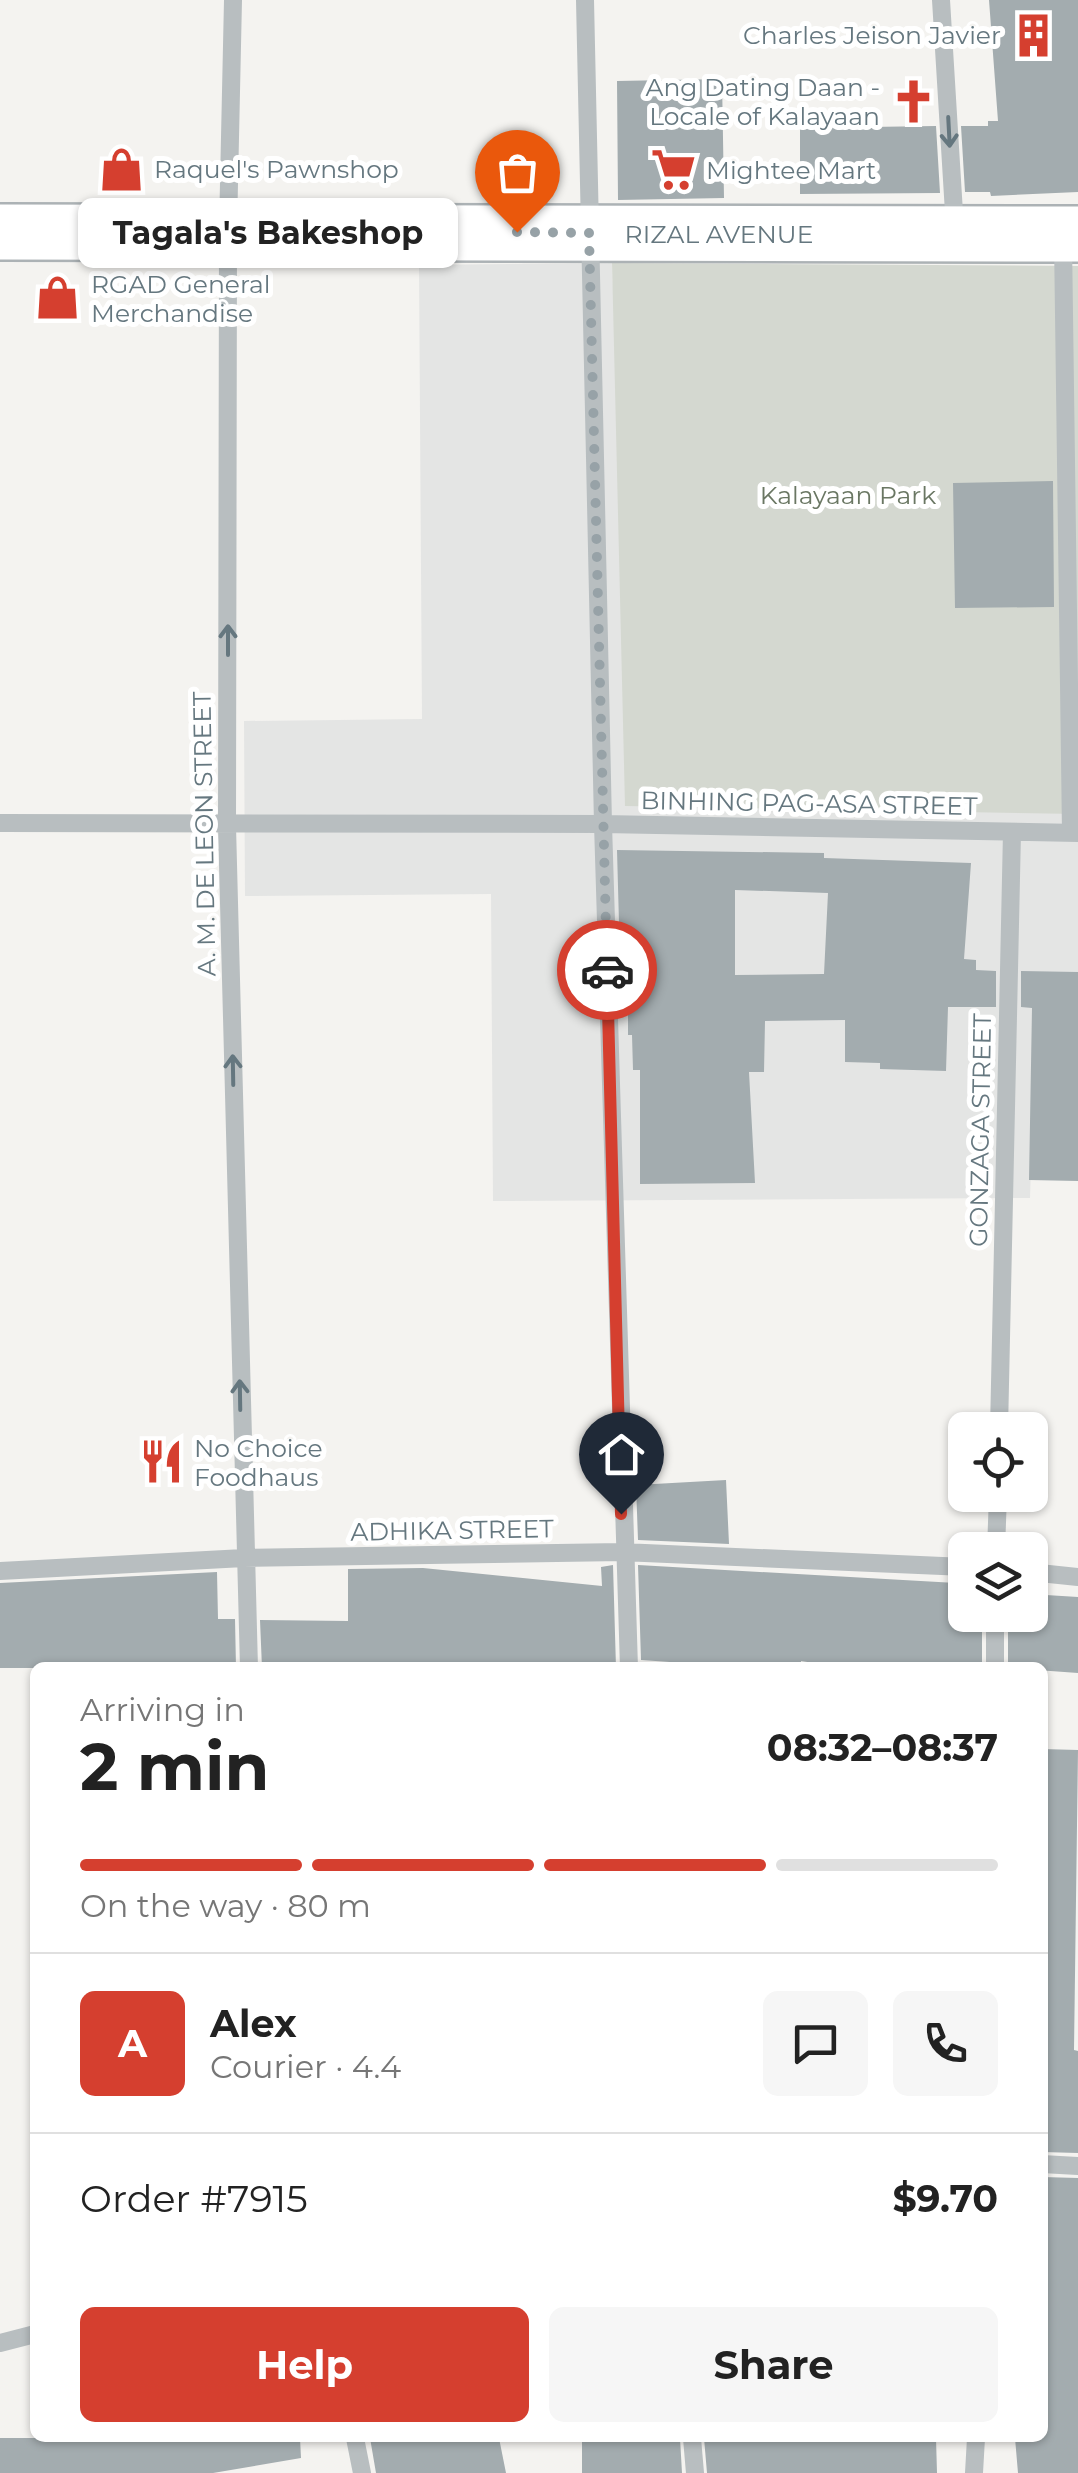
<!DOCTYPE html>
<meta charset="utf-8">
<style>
:root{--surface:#fff;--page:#f6f6f6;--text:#222;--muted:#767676;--line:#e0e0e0;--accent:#d53f2f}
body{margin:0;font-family:Montserrat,sans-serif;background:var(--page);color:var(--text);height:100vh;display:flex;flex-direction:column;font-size:38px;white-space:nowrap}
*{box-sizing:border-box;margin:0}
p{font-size:32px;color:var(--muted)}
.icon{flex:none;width:55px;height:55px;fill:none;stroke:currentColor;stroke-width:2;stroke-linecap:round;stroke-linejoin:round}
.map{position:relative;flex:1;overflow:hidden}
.sheet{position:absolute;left:30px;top:1662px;width:1018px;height:780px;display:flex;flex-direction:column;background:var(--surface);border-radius:15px;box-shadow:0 2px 8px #0004}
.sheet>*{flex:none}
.fabs{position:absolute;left:948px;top:1412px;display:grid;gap:20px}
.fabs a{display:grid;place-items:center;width:100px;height:100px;border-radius:15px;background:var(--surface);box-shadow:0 2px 8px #0004;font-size:50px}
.pin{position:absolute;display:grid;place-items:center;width:85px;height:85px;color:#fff;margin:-102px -42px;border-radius:50% 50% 50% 0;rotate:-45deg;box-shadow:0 0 10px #0007}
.pin .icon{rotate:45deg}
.courier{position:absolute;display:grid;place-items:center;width:100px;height:100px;margin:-50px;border:8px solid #d53f2f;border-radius:50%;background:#fff;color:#222;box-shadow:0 2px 12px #0007}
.bubble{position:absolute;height:70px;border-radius:15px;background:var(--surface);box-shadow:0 2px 8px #0004;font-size:32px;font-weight:700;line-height:70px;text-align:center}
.head em{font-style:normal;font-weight:700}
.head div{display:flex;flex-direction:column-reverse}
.head{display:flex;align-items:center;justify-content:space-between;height:170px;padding:0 50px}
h1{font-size:65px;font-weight:700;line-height:75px}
.bar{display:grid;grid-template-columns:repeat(4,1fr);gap:15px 10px;align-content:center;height:120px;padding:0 50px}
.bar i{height:12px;border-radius:8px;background:var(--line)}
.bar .current{background:var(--accent)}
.bar p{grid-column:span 4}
.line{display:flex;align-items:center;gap:25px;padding:0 50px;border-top:2px solid var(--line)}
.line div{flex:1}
.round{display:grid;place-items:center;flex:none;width:105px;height:105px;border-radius:15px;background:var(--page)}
.action{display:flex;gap:20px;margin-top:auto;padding:20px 50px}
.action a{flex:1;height:115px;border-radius:15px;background:var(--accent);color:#fff;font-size:40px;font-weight:700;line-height:115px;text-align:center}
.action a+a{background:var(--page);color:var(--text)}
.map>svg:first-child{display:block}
.built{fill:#e4e5e4}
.green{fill:#d4d8d0}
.building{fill:#a3acaf;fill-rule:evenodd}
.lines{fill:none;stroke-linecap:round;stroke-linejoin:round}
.major-casing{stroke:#acb2b5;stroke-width:60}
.minor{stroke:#b8bec0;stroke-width:18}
.major{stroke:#fff;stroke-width:55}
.oneway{stroke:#65777f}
.done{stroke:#97a2a7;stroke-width:10;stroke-dasharray:0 18}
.route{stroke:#d53f2f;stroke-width:12}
.labels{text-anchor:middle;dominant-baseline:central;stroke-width:10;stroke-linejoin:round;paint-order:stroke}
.poi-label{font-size:25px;fill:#65777f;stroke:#fff;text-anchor:start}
.street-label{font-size:25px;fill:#65777f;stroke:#fff}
.park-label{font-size:25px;fill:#6a7763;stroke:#fff}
</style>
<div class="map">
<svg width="1078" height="2473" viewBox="0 0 1078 2473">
<rect width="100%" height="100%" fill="#f4f3f0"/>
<!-- built -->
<path class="built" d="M612 263 614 315 1078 814V973L1037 972 1030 1198 493 1201 491 894 245 896 244 721 422 719 419 265Z"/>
<!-- green -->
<path class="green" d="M612 263 1078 266V814L625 806Z"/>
<!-- building -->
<path class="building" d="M989 0H1078V192L991 196 990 192H965L961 126H988V121H998Z
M722 79 724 198 618 200 617 81Z
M936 126 940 193 800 194V128Z
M1053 481 1054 607 955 608 953 483Z
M617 850 824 853V858L971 863 964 959 976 960V970L996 971V1007H948L946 1071 880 1069V1063L845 1062V1020L765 1021 764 1072H749L755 1183 640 1184V1070H633L632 1035H628V960H620ZM735 890 828 893 824 974 735 975Z
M1021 971 1078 972V1181L1029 1180 1032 1008 1021 1007Z
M726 1480 729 1544 638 1540 636 1485Z
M613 1565 616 1668H262L260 1620 348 1621V1569L423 1568 602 1586 601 1567Z
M638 1565 956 1583 953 1615H982V1668H845L801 1661V1668H756L641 1660Z
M217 1572 218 1619H235L236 1668H0V1583Z
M1030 1594 1078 1597V1673L1008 1668V1615H1030Z
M1042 1749 1078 1750 1074 2050 1078 2051V2153L1042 2152Z
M1042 2177 1078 2178V2473H1018L1015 2438H1042Z
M0 2438H300L301 2458 213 2473H0Z
M370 2438H499L506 2473H376Z
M582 2438H680L682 2473H582Z
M704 2438H936L937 2473H707Z"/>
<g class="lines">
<defs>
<path id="major" d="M0 232 1078 234"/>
</defs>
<!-- major casing -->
<use href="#major" class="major-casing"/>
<!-- minor -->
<path class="minor" d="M233 0 228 229 227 826 249 1668
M585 0 603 824 629 1668
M941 0 955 229
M1063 240 1071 833
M0 823 603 824 1078 833
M999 1430 1012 832
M996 1550 998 1495
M0 1571 244 1558 622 1552 965 1567
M1030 1572 1078 1577
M995 1668V1615
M1042 2164 1078 2166
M0 2343 35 2334
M355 2438 362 2473
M692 2438 695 2473
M974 2473 976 2438"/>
<!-- major -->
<use href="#major" class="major"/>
</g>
<!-- one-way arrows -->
<defs><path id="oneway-shaft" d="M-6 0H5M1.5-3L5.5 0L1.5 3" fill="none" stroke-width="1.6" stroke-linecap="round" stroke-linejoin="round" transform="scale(2.5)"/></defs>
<g class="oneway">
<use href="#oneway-shaft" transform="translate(949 132) rotate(87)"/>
<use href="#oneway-shaft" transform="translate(228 640) rotate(-90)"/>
<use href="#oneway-shaft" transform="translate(233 1070) rotate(-91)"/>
<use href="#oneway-shaft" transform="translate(240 1395) rotate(-91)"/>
</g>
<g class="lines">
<!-- done -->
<path class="done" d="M517 232 589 233 607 970"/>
<!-- route -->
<path class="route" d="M607 970 621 1514"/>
</g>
<!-- icons -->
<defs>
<symbol id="building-bare" viewBox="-9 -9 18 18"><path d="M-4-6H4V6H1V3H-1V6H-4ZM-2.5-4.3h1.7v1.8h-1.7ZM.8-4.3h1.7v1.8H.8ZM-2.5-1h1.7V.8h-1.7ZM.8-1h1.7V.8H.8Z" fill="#d53f2f" stroke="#fff" stroke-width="2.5" paint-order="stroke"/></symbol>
<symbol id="church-bare" viewBox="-9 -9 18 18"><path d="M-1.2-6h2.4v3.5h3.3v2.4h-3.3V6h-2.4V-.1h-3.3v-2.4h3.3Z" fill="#d53f2f" stroke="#fff" stroke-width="2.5" paint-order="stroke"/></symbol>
<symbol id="shop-bare" viewBox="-9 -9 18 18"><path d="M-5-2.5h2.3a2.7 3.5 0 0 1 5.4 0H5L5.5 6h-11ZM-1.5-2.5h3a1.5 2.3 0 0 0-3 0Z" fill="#d53f2f" stroke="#fff" stroke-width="2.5" paint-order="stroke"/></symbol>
<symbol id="supermarket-bare" viewBox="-9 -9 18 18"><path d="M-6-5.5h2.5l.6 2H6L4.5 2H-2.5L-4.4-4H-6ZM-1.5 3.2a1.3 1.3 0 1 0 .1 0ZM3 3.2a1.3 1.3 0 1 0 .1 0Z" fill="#d53f2f" stroke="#fff" stroke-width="2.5" paint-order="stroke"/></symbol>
<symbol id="restaurant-bare" viewBox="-9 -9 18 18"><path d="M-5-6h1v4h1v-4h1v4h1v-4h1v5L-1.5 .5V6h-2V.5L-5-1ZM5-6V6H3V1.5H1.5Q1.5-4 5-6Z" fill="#d53f2f" stroke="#fff" stroke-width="2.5" paint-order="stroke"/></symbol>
</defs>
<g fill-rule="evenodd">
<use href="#building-bare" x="1002" y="4" width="63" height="63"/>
<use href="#church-bare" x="882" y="70" width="63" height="63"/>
<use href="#shop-bare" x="90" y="138" width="63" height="63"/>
<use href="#supermarket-bare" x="642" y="138" width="63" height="63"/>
<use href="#shop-bare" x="26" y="266" width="63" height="63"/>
<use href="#restaurant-bare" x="130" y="1430" width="63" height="63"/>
</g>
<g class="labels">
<!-- poi labels -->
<g class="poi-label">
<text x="1001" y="35" text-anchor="end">Charles Jeison Javier</text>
<text x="880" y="87" text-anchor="end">Ang Dating Daan -<tspan x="880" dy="29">Locale of Kalayaan</tspan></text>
<text x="154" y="169">Raquel's Pawnshop</text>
<text x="706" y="170">Mightee Mart</text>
<text x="91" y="284">RGAD General<tspan x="91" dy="29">Merchandise</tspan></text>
<text x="194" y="1448">No Choice<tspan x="194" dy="29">Foodhaus</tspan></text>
</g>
<!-- street labels -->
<g class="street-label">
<text x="719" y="234">RIZAL AVENUE</text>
<text transform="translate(809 803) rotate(1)">BINHING PAG-ASA STREET</text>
<text transform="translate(204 834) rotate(-91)">A. M. DE LEON STREET</text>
<text transform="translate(980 1130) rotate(-89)">GONZAGA STREET</text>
<text transform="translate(452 1530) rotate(-1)">ADHIKA STREET</text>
</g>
<!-- park labels -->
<g class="park-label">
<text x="848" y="495">Kalayaan Park</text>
</g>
</g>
</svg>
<div class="fabs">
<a><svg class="icon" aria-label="locate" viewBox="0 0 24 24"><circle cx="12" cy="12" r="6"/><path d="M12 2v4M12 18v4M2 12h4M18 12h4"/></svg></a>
<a><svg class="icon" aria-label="layers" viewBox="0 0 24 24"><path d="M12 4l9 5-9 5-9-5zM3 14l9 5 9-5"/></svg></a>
</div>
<div class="pin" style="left:517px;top:232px;background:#ea580c"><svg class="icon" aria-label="bag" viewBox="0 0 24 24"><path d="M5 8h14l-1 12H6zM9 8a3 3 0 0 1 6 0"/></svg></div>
<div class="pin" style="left:621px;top:1514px;background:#1f2937"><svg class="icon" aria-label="home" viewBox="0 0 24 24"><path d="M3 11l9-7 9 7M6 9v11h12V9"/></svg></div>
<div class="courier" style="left:607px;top:970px"><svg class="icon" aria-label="car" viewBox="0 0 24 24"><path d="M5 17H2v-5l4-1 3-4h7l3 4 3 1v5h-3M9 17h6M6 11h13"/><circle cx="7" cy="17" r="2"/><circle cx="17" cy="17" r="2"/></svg></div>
<div class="bubble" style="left:78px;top:198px;width:380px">Tagala's Bakeshop</div>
<section class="sheet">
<div class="head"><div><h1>2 min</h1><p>Arriving in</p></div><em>08:32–08:37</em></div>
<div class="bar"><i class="current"></i><i class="current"></i><i class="current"></i><i></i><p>On the way · 80 m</p></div>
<div class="line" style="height:180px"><b class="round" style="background:var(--accent);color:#fff">A</b><div><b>Alex</b><p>Courier · 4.4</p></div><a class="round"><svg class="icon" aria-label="chat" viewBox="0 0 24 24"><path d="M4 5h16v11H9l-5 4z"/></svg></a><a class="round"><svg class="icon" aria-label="phone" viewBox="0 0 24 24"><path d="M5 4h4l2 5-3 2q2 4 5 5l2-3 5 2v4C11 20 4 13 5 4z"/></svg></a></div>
<div class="line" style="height:130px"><div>Order #7915</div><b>$9.70</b></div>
<div class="action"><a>Help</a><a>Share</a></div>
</section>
</div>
